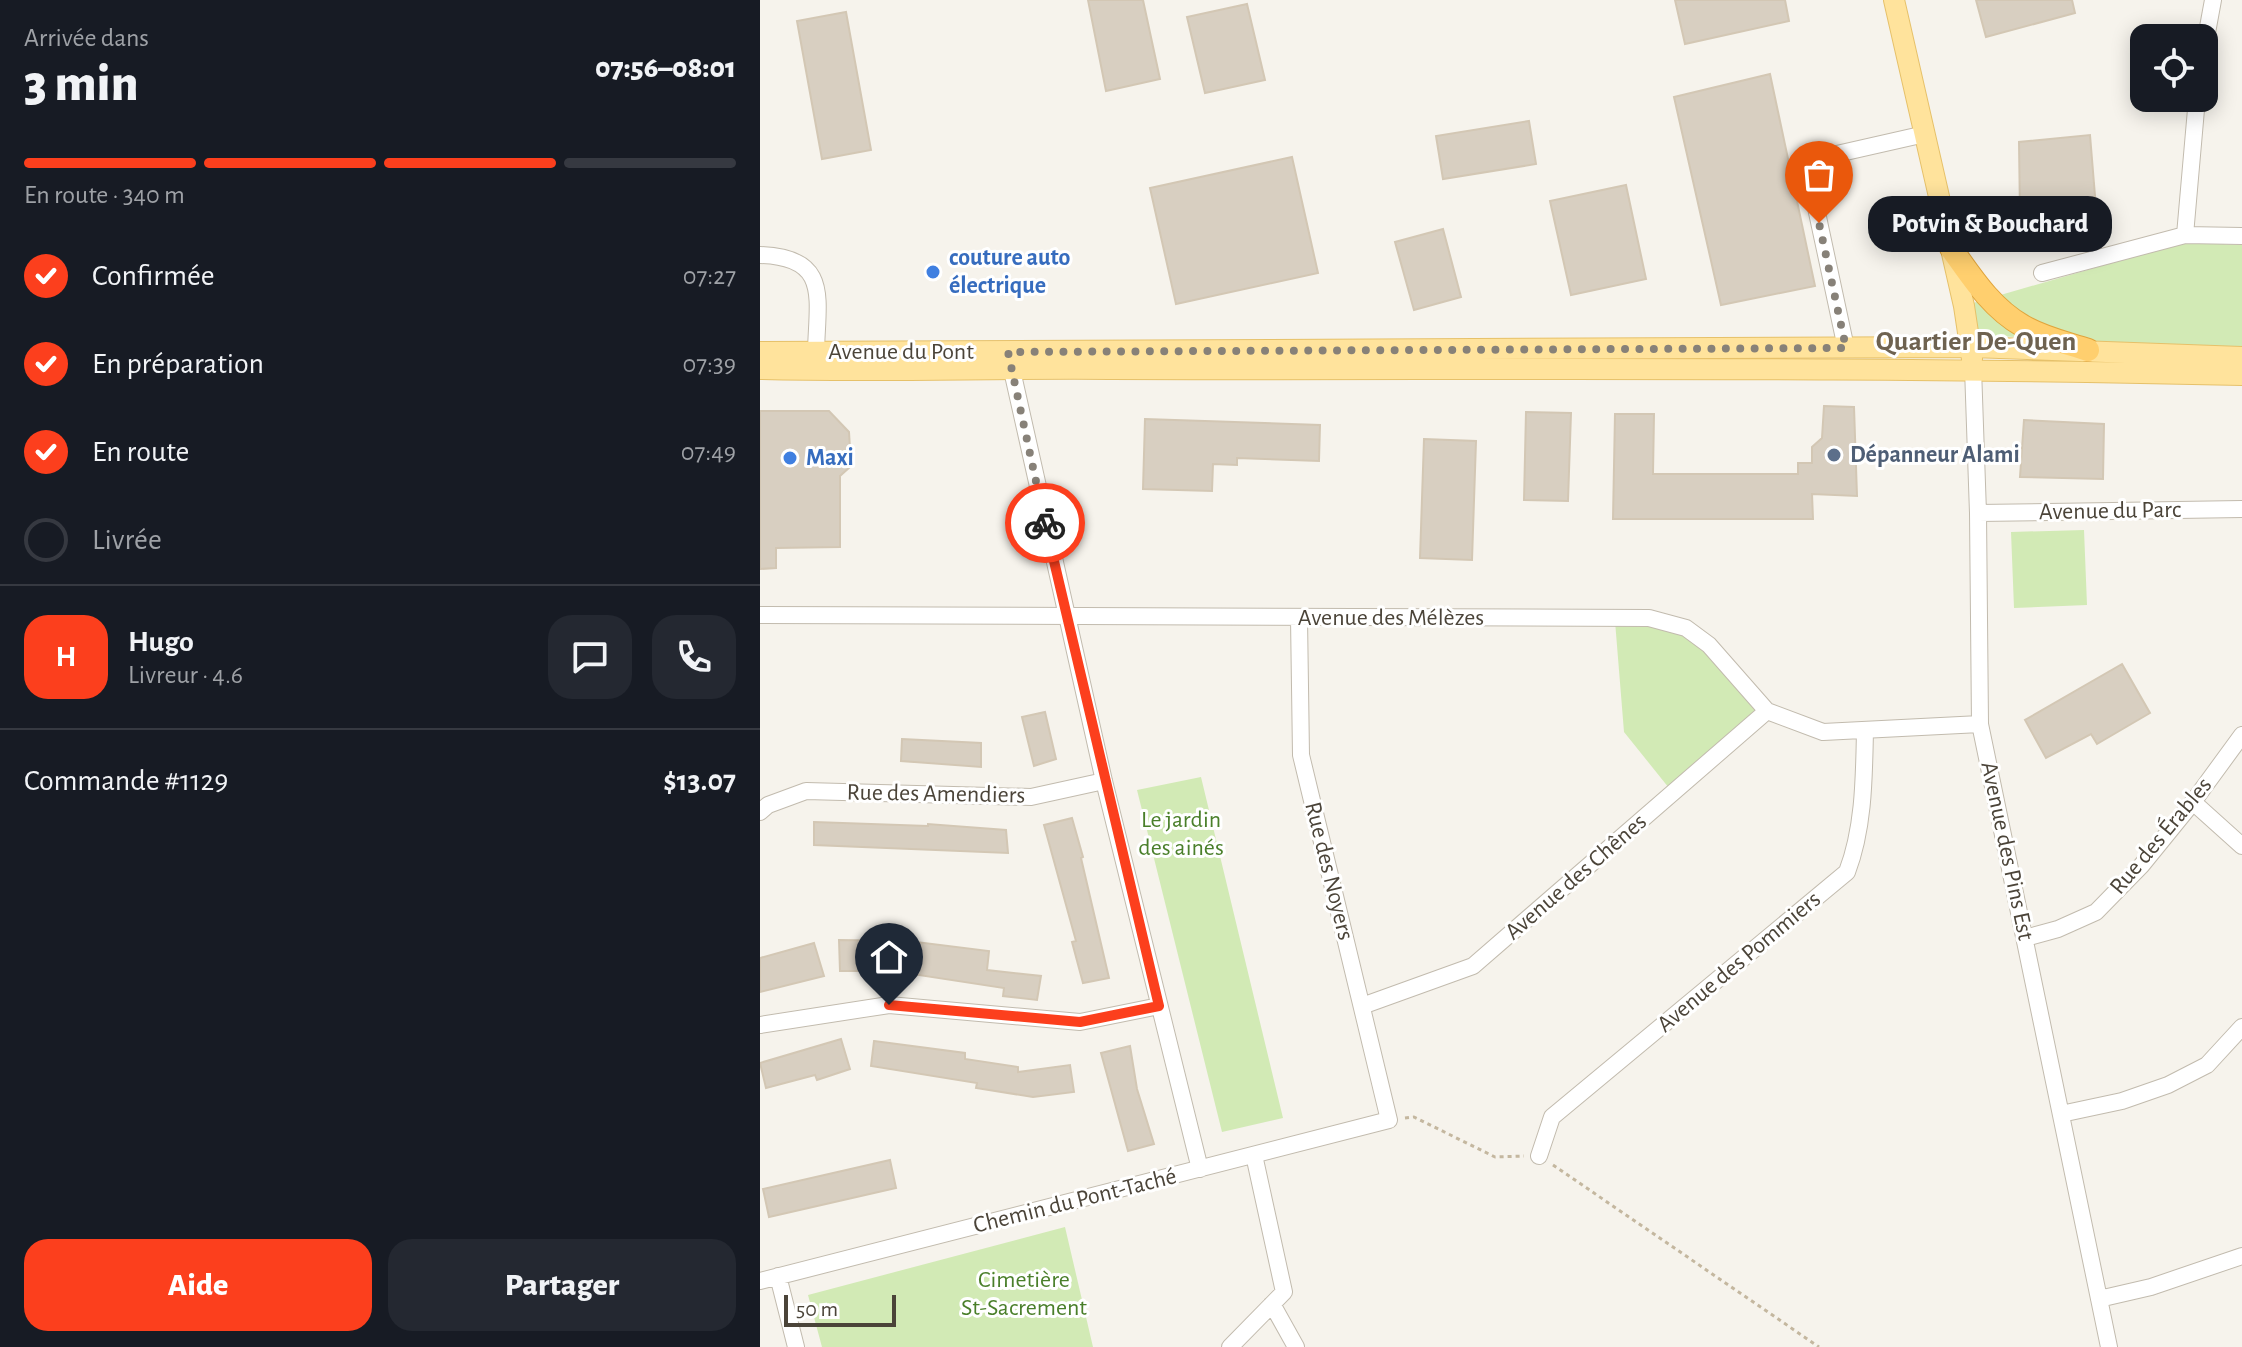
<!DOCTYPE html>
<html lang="fr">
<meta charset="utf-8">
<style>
:root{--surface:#171b24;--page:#242831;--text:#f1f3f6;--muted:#9ea1a6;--line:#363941;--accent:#fc3f1d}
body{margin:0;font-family:"Alegreya Sans",sans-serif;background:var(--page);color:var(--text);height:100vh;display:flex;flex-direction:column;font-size:30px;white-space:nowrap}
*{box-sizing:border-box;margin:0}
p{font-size:26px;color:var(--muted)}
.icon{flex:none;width:44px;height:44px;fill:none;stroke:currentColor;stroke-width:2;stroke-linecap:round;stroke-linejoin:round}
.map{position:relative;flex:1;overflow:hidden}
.details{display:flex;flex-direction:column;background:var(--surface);width:760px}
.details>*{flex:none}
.controls{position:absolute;left:1370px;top:24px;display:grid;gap:16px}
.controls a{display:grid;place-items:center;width:88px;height:88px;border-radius:16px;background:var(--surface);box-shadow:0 4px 20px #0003;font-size:40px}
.scale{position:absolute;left:24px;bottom:20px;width:112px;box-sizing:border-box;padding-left:8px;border:4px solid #4b4439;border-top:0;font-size:22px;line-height:28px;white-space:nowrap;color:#4b4439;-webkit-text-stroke:6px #fff;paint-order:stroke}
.pin{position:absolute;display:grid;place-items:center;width:68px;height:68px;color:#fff;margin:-82px -34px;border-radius:50% 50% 50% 0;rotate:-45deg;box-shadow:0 0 8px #0007}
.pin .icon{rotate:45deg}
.courier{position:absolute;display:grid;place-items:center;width:80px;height:80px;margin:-40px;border:6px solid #fc3f1d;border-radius:50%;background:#fff;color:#222;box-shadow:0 2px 10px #0007}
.bubble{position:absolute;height:56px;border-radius:24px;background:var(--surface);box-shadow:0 4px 20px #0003;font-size:26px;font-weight:800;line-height:56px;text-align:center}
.head em{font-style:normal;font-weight:800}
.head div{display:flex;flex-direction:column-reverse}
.head{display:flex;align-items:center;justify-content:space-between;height:136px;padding:0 24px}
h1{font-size:52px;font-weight:800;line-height:60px}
.bar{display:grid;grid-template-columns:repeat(4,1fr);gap:12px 8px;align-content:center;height:96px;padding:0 24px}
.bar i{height:10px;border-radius:6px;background:var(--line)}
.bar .active{background:var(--accent)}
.bar p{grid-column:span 4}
.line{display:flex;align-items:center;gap:20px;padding:0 24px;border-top:2px solid var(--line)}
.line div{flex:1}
.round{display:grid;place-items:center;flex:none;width:84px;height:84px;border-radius:24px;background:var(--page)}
ol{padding:0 24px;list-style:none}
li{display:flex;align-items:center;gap:24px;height:88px}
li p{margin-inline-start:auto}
li .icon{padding:8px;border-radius:50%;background:var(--accent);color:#fff;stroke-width:4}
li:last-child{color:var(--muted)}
li i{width:44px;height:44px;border:4px solid var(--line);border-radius:50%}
.action{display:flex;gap:16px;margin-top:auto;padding:16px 24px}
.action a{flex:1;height:92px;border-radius:24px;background:var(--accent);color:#fff;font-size:32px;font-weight:800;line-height:92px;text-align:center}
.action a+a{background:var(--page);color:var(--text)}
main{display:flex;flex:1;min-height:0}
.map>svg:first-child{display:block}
.green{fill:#d2eab5}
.building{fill:#d8cfc1;stroke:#d3c7b4;stroke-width:2}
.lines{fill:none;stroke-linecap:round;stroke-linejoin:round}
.minor-casing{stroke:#c2bbae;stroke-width:18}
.major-casing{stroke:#e6c16a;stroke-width:22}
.highway-casing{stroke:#e0a43c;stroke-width:24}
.path{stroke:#c4b79f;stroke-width:3;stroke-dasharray:4 4;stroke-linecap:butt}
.minor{stroke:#fff;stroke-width:16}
.major{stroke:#ffe39c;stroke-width:20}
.highway{stroke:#ffcf6e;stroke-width:22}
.done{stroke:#878178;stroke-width:8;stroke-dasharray:0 14.4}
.route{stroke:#fc3f1d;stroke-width:10}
.shop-dot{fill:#3f7fe0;stroke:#fff;stroke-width:3}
.service-dot{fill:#5c6f8a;stroke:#fff;stroke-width:3}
.labels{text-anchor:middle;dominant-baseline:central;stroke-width:6;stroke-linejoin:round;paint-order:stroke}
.shop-label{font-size:24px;font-weight:bold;fill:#366cbe;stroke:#fff;text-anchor:start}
.street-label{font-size:24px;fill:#4b4439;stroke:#fff}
.service-label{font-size:24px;font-weight:bold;fill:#4e5e75;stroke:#fff;text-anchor:start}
.park-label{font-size:24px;fill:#4a7f2a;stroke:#fff}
.quarter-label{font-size:28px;font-weight:bold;fill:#6e6250;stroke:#fff}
</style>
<main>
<section class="details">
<div class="head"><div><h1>3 min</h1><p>Arrivée dans</p></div><em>07:56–08:01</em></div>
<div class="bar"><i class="active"></i><i class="active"></i><i class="active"></i><i></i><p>En route · 340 m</p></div>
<ol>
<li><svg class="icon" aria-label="check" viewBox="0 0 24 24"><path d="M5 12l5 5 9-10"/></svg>Confirmée<p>07:27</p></li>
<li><svg class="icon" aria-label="check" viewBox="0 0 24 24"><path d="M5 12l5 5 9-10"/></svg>En préparation<p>07:39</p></li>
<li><svg class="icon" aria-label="check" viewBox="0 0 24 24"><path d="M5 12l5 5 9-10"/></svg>En route<p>07:49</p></li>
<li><i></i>Livrée</li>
</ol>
<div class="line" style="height:144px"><b class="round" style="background:var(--accent);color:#fff">H</b><div><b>Hugo</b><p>Livreur · 4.6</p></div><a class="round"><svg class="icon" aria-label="chat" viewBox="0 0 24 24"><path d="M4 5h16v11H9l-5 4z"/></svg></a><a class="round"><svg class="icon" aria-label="phone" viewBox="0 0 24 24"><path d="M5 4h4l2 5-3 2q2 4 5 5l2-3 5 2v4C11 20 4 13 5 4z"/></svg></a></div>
<div class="line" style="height:104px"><div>Commande #1129</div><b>$13.07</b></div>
<div class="action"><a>Aide</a><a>Partager</a></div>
</section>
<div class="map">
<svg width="1482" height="1347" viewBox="0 0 1482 1347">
<rect width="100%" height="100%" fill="#f6f3ec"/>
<!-- green -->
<path class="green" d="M1424 242 1482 245V349L1219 335 1213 303Z
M1324 530 1327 605 1254 608 1251 532Z
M855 621 926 628 1004 710 913 793 864 732Z
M441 777 523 1118 462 1132 377 790Z
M305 1227 333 1347H62L48 1295Z"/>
<!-- building -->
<path class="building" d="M328 0H383L400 79 346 91Z
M915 0H1025L1029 21 925 44Z
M1216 0H1312L1315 13 1226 37Z
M487 4 505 80 445 93 427 17Z
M86 12 111 150 62 159 37 21Z
M1010 74 1055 286 961 305 914 97Z
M769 121 776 164 683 179 676 136Z
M1330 135 1336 208 1260 214 1259 142Z
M532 157 558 273 416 304 390 188Z
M866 185 886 279 811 295 790 201Z
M683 229 701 297 654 310 635 242Z
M1064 406 1094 407 1097 496 1052 494 1053 519H853L855 414H894L893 474H1038V463H1052V447L1062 438Z
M0 411H69L89 432 91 466 80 476V547L16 548V568L0 569Z
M766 412 811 413 808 501 764 500Z
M385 419 560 425 559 461 477 458V465L453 464 452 491 383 489Z
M1264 420 1344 424 1343 479 1260 477Z
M664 439 716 441 712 560 660 558Z
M1362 664 1390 713 1337 744 1331 734 1286 758 1265 720Z
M285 712 296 759 274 766 262 717Z
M142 739 221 743V767L141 761Z
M312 818 323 857 321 858 349 978 323 983 312 942 316 941 284 825Z
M54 822 168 826V824L246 830 248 853 54 845Z
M79 940 148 941 229 951 227 970 281 976 277 1000 243 996 244 988 152 974V971H80Z
M54 943 64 976 0 992V958Z
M81 1039 90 1069 57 1080 55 1075 6 1088 0 1063Z
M114 1041 205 1053V1059L258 1067V1072L310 1065 314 1092 273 1097 216 1088 217 1083 111 1066Z
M370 1046 377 1089 394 1144 368 1151 341 1053Z
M130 1160 136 1188 9 1217 3 1189Z"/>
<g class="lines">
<defs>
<path id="minor" d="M1444 49 1453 0
M1425 235 1437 98
M0 255C71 257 57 299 56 352
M1282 273 1425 235 1482 236
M1086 348 1046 161 1165 134
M249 357 344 781 440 1169
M1213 368 1218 513 1220 724 1349 1347
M1218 513 1482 509
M0 615 889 618 926 628 949 645 1007 711 1063 732 1220 724
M1433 802 1482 846
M0 812 8 805 46 791 271 797 344 781
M1265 938 1298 929 1336 912 1381 866 1433 802 1482 735
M602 1006 713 966 1007 711
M0 1025 129 1005 320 1022 399 1006
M1301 1114 1362 1101 1408 1085 1447 1065 1482 1027
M779 1156 792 1117 1087 872C1104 828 1104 777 1105 730
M18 1276 36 1347
M0 1281 629 1120 541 755 539 618
M1339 1299 1391 1287 1482 1256
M512 1304 536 1347
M470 1347 524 1292 494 1155"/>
<path id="major" d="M1134 0 1204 306 1212 359
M0 352 1212 347 1482 357
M0 369C117 372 233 368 350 369 727 370 1105 366 1482 375"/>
<path id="highway" d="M1191 248C1211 276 1231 308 1263 326 1283 338 1307 343 1328 350"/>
</defs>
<!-- minor casing -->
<use href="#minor" class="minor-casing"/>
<!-- major casing -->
<use href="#major" class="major-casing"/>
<!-- highway casing -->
<use href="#highway" class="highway-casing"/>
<!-- path -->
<path class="path" d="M645 1118 654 1117 735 1157 764 1156
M793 1165 1059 1347"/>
<!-- minor -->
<use href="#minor" class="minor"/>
<!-- major -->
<use href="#major" class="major"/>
<!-- highway -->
<use href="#highway" class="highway"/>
</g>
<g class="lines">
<!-- done -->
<path class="done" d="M285 523 248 352 1086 348 1059 223"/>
<!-- route -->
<path class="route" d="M129 1005 320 1022 399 1006 285 523"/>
</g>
<!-- markers -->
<g class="shop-dot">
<circle cx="173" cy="272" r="8"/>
<circle cx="30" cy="458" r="8"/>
</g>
<circle class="service-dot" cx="1074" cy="455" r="8"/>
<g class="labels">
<!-- shop labels -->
<g class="shop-label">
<text x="189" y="258">couture auto<tspan x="189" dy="28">électrique</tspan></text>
<text x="46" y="458">Maxi</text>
</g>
<!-- street labels -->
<g class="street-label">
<text x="141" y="352">Avenue du Pont</text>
<text transform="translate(1350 511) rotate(-1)">Avenue du Parc</text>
<text x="631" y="618">Avenue des Mélèzes</text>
<text transform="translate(176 794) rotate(1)">Rue des Amendiers</text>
<text transform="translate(1401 836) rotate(-50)">Rue des Érables</text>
<text transform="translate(1247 851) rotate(78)">Avenue des Pins Est</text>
<text transform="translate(569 871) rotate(76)">Rue des Noyers</text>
<text transform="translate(816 877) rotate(-41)">Avenue des Chênes</text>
<text transform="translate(979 962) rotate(-40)">Avenue des Pommiers</text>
<text transform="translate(315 1201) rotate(-14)">Chemin du Pont-Taché</text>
</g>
<!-- service labels -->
<g class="service-label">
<text x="1090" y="455">Dépanneur Alami</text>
</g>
<!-- park labels -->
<g class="park-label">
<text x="421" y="820">Le jardin<tspan x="421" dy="28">des ainés</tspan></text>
<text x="264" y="1280">Cimetière<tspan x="264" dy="28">St-Sacrement</tspan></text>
</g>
<!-- quarter labels -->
<g class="quarter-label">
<text x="1216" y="342">Quartier De-Quen</text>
</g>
</g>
</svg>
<div class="controls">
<a><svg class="icon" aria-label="locate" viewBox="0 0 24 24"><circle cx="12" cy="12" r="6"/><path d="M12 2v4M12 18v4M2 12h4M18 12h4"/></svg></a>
</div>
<div class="scale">50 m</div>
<div class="pin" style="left:1059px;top:223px;background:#ea580c"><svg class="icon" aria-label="bag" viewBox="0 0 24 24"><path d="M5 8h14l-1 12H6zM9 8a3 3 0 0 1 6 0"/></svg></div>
<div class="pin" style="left:129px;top:1005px;background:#1f2937"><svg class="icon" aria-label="home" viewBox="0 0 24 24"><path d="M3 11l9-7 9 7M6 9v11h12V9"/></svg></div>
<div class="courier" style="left:285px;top:523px"><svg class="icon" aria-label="bike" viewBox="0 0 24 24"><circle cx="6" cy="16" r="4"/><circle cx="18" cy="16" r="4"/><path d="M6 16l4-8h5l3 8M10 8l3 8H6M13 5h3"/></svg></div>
<div class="bubble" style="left:1108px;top:196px;width:244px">Potvin &amp; Bouchard</div>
</div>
</main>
